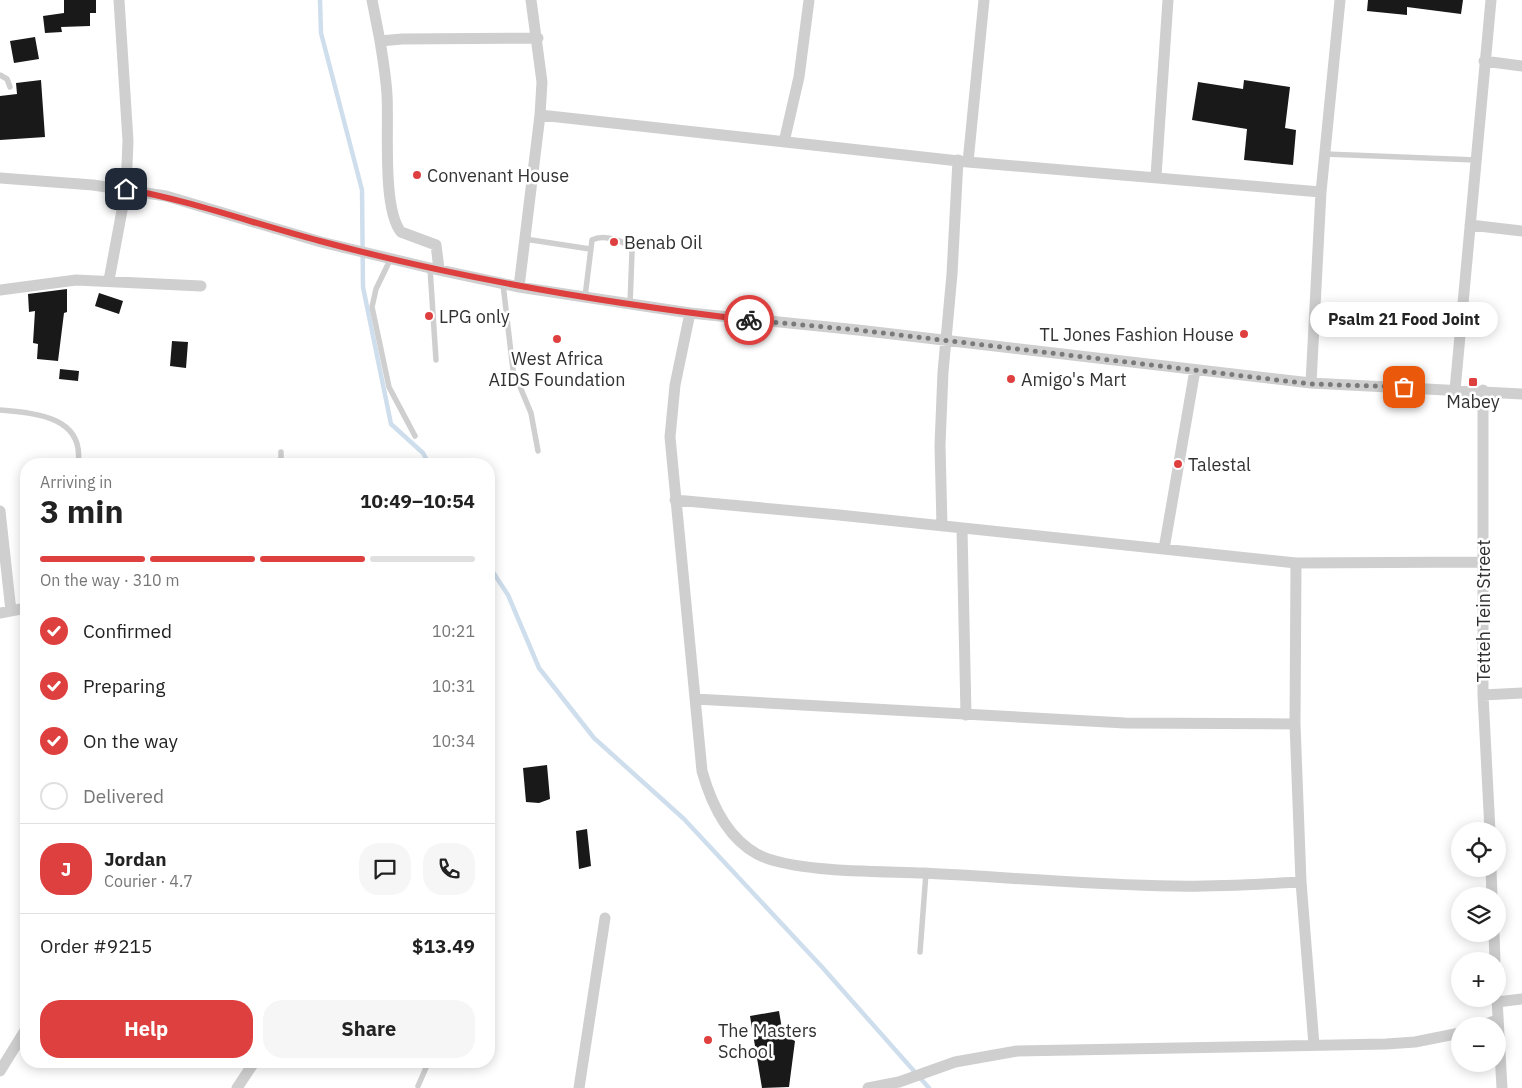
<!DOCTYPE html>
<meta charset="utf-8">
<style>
:root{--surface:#fff;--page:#f6f6f6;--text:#222;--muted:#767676;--line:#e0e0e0;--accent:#de403f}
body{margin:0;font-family:"IBM Plex Sans",sans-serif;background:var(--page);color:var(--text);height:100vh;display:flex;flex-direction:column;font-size:19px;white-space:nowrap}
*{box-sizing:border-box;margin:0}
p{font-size:16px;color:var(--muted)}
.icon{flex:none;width:28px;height:28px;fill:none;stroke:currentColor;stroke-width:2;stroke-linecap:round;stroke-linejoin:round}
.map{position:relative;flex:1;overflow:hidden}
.side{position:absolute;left:20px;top:458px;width:475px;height:610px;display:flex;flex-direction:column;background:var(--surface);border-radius:20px;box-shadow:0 2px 12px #0003}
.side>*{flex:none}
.buttons{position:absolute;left:1451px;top:822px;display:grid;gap:10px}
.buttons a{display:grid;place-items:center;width:55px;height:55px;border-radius:50%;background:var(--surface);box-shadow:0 2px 12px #0003;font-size:25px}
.pin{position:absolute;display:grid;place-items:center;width:42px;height:42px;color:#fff;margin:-21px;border-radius:10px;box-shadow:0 2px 8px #0006}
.courier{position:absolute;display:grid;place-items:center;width:50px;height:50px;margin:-25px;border:4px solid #de403f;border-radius:50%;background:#fff;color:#222;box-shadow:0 1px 6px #0007}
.bubble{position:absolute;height:35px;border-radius:18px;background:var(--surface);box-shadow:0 2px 12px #0003;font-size:16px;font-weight:800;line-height:35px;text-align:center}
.overview em{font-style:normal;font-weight:800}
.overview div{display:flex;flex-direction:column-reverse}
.overview{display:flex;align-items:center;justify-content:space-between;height:85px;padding:0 20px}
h1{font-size:32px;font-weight:800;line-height:38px}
.bar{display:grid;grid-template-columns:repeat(4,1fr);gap:8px 5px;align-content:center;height:60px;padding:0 20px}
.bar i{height:6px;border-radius:4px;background:var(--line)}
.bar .on{background:var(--accent)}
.bar p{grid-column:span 4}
.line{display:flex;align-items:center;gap:12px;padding:0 20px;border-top:1px solid var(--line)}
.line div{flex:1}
.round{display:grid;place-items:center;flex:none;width:52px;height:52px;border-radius:20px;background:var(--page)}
ol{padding:0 20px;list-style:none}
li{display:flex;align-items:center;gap:15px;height:55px}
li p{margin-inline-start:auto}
li .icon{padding:5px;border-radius:50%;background:var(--accent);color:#fff;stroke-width:4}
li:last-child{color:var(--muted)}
li i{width:28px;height:28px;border:2px solid var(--line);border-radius:50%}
.button{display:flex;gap:10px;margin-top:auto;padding:10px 20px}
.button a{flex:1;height:58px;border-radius:20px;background:var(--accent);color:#fff;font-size:20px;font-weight:800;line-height:58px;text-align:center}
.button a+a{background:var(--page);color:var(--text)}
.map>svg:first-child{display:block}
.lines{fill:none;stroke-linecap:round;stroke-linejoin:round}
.stream{stroke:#cfdeec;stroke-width:4.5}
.building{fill:#191919}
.lane{stroke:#cfcfcf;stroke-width:5.5}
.street{stroke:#cfcfcf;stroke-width:11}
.done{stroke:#7a7a7a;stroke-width:5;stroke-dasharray:0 9}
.route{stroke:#de403f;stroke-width:6}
.poi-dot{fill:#de403f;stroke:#fff;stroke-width:2}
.labels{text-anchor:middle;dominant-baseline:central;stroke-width:5;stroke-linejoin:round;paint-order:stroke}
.poi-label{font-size:18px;fill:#323232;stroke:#fff;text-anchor:start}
.street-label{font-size:18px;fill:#323232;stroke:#fff}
</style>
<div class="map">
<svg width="1522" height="1088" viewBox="0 0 1522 1088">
<rect width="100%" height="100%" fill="#fff"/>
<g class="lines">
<!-- stream -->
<path class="stream" d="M320 0 321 33 362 190 363 287 391 424 423 453 429 464
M489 566 508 595 539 668 594 738 684 819 822 967 929 1088"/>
</g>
<!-- building -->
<path class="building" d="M64 0H96V13H90V26L61 27 62 32 45 33 43 16 64 13Z
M1368 0H1463L1461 14 1407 7V5V15L1367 11Z
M35 37 39 59 14 63 10 41Z
M41 80 45 137 0 140V96L17 94 16 83Z
M1244 80 1290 87 1285 128 1296 130 1293 165 1244 160 1247 129 1192 120 1198 82 1243 89Z
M67 289V312L64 313 58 361 37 359 38 344 33 343 35 311 29 312 28 294Z
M99 293 123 301 119 314 95 306Z
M172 341 188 342 186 368 170 366Z
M60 369 79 371 78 381 59 379Z
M547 765 550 799 539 803 526 802 523 768Z
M587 829 591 866 579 869 576 831Z
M779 1011 783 1035 795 1041 789 1087 762 1088 750 1016Z"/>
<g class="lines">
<!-- lane -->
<path class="lane" d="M0 75 7 79 10 87
M1325 154 1476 160
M525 239 590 249
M391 258 376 289 372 307 389 387 415 436
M430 268 436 360
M503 284 513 370 531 413 538 451
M585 297 592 240C603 234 628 240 632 252L630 305
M0 410C34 413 85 416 78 464
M281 464V452
M920 952 926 873
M418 1086 429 1061"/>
<!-- street -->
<path class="street" d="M372 0 380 41 402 39 538 38
M380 41C383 59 386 77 387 95 389 127 382 209 401 232L436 245 439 269
M1484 61 1522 66
M540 115 968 162 1321 192
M784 142 799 77 809 0
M968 162 984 0
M1156 176 1168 0
M0 178 93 185 166 196 321 242 430 268 519 287 690 313 858 330 1311 383 1522 394
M1470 225 1522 231
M109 280 126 189 128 141 119 0
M519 287 540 115 542 82 531 0
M0 290 76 280 201 286
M690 313 675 385 670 437 702 771C711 803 726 837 757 854 792 873 882 871 924 873 1007 877 1090 885 1173 886 1216 887 1259 884 1301 882
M1311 383 1321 192 1340 0
M1455 390 1491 0
M1483 390V695L1490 831
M675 500 839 515 1296 563 1482 562
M0 511 11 611
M942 526 940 445 943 372 952 274 958 160
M962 529 966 715
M1164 549 1195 370
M1296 563 1295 724 1301 882 1314 1045
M0 613 26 608
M1483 695 1522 693
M695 699 1125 723 1295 724
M489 844V864
M1491 869 1492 896
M1494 934 1495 961
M1497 999 1502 1088
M1497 1002 1522 999
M1481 1026 1497 1020
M0 1071 26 1029
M237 1088 255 1061
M579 1088 605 918
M868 1088 899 1082 955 1062 1017 1051 1386 1044 1415 1042 1460 1033"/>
</g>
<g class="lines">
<!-- done -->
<path class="done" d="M749 320 858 330 1311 384 1404 387"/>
<!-- route -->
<path class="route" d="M126 189C192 201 255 224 320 241 461 279 604 303 749 320"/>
</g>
<!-- markers -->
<g class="poi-dot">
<circle cx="417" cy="175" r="5"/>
<circle cx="614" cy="242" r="5"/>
<circle cx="429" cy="316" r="5"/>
<circle cx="1244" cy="334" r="5"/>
<circle cx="557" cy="339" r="5"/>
<circle cx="1011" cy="379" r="5"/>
<rect x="1468" y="377" width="10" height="10" rx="2.5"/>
<circle cx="1178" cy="464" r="5"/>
<circle cx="708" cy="1040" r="5"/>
</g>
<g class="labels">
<!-- poi labels -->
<g class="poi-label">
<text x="427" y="175">Convenant House</text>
<text x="624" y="242">Benab Oil</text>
<text x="439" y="316">LPG only</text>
<text x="1234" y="334" text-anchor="end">TL Jones Fashion House</text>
<text x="557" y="358" text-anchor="middle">West Africa<tspan x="557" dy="21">AIDS Foundation</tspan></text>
<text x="1021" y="379">Amigo's Mart</text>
<text x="1473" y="401" text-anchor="middle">Mabey</text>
<text x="1188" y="464">Talestal</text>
<text x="718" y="1030">The Masters<tspan x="718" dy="21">School</tspan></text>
</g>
<!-- street labels -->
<g class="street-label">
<text transform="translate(1483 611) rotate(-90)">Tetteh Tein Street</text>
</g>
</g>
</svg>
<div class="buttons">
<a><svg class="icon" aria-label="locate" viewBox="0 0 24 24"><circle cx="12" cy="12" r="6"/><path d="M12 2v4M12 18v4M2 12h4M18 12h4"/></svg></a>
<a><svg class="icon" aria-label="layers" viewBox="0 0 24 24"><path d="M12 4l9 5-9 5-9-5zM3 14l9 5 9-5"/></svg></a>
<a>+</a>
<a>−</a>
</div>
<div class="pin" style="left:1404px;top:387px;background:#ea580c"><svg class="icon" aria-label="bag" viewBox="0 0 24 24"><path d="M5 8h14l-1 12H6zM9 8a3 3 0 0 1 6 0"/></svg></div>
<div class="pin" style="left:126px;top:189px;background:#1f2937"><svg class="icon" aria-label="home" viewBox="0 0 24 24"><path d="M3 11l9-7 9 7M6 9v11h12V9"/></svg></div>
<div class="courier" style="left:749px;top:320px"><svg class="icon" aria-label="bike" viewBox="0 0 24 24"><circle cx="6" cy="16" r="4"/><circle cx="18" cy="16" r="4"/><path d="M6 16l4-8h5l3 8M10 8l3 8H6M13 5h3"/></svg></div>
<div class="bubble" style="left:1310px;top:302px;width:188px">Psalm 21 Food Joint</div>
<section class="side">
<div class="overview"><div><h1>3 min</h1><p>Arriving in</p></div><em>10:49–10:54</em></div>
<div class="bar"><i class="on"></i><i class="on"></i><i class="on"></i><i></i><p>On the way · 310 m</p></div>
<ol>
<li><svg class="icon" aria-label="check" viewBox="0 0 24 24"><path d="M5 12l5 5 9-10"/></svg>Confirmed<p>10:21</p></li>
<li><svg class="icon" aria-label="check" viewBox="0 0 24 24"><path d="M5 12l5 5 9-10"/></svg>Preparing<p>10:31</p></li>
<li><svg class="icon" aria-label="check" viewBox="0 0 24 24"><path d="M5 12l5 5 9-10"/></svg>On the way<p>10:34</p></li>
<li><i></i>Delivered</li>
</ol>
<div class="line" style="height:90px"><b class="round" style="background:var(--accent);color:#fff">J</b><div><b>Jordan</b><p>Courier · 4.7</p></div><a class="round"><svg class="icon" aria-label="chat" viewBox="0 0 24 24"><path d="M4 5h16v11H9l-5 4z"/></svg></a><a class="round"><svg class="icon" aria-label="phone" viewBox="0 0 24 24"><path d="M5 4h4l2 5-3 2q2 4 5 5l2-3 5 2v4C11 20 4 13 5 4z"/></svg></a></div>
<div class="line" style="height:65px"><div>Order #9215</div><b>$13.49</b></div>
<div class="button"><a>Help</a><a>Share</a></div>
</section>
</div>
